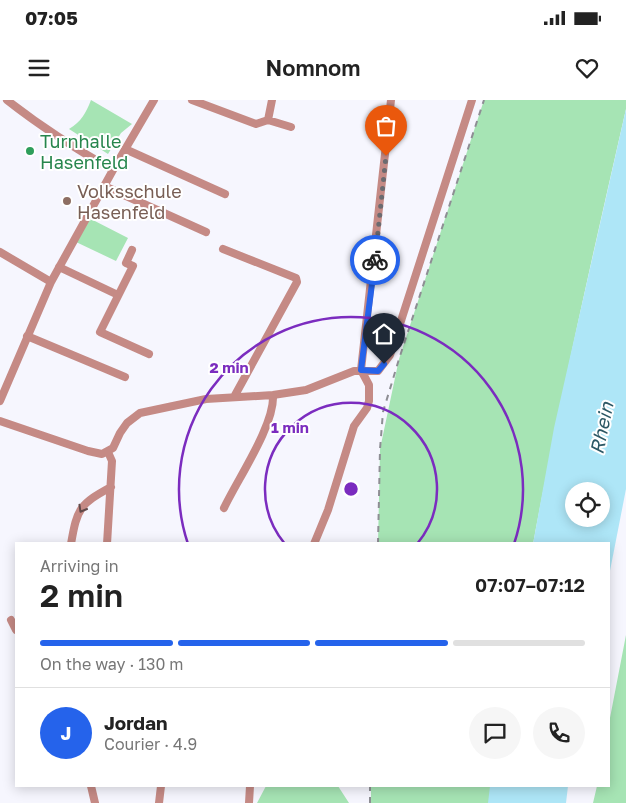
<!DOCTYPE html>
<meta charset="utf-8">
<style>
:root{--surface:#fff;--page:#f6f6f6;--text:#222;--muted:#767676;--line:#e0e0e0;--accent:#2563eb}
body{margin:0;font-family:"Golos Text",sans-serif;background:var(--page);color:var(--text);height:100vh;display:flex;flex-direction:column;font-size:19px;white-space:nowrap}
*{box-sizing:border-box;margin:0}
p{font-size:16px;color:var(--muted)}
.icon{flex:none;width:28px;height:28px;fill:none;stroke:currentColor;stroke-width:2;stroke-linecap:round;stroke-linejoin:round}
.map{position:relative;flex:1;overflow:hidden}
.sheet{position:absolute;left:15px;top:442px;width:595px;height:245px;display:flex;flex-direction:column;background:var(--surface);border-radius:0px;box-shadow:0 2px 12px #0003}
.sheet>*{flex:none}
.buttons{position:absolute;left:565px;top:382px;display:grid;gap:10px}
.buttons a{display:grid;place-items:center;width:45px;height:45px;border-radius:50%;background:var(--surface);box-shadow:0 2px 12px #0003;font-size:25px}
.pin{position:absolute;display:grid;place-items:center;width:42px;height:42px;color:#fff;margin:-51px -21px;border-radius:50% 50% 50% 0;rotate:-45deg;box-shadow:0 0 5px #0007}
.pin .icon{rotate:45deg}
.courier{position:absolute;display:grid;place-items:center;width:50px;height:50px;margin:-25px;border:4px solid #2563eb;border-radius:50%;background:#fff;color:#222;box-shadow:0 1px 6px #0007}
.headline em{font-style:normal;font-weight:600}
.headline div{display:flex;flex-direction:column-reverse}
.headline{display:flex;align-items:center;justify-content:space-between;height:85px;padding:0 25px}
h1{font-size:32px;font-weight:600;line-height:38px}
.bar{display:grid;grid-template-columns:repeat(4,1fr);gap:8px 5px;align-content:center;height:60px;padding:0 25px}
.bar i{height:6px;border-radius:4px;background:var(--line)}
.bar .current{background:var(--accent)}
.bar p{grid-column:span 4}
.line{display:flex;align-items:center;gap:12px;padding:0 25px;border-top:1px solid var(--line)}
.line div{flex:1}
.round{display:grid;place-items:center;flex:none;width:52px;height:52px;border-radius:26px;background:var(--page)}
.status{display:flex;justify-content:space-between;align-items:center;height:35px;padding:0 25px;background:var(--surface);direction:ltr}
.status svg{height:14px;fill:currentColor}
header{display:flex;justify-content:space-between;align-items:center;height:65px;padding:0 25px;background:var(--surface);font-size:22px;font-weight:600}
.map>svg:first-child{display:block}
.green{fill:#a6e4b4}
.water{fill:#aee6f7;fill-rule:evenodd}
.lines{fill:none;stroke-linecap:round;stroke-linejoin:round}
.street{stroke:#c58a85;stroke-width:8}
.rail{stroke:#8e8e94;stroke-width:2;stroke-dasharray:6 6;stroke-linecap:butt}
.oneway{stroke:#624a4a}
.done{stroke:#6b6b70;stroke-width:5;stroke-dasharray:0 9}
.route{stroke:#2563eb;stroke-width:6}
.ring{fill:none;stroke:#7b2cbf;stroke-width:2.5}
.leisure-dot{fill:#2e9e5b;stroke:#fff;stroke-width:2}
.education-dot{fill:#8d6e63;stroke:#fff;stroke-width:2}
.labels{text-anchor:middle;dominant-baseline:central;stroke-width:4;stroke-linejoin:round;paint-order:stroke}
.leisure-label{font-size:18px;fill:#27864d;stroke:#fff;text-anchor:start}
.education-label{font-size:18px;fill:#785e54;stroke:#fff;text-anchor:start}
.water-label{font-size:19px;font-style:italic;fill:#2c5865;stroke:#fff}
.centre{fill:#7b2cbf;stroke:#fff;stroke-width:2.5}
.ring-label{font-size:15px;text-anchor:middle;font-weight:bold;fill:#7b2cbf;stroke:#fff;stroke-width:4;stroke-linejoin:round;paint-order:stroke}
</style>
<div class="status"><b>07:05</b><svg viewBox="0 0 49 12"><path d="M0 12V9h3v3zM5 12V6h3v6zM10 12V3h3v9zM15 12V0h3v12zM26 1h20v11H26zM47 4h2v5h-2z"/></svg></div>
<header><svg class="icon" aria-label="menu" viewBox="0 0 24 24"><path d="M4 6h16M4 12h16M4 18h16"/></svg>Nomnom<svg class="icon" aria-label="heart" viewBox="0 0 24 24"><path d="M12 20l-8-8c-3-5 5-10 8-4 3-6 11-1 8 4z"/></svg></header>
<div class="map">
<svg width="626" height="703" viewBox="0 0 626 703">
<rect width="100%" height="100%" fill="#f6f6fe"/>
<!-- green -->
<path class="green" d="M91 0 132 24 121 33 108 54 69 29C81 22 86 13 91 0Z
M484 0H626V9C593 153 560 298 533 444H378L380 349 399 259Z
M89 118 128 138 116 161 76 142Z
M626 535V703H593L597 686H609V623Z
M266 686H338L349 703H257Z
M371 686H491L489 703H371Z"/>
<!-- water -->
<path class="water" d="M626 9V389L609 476V444H533L554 328ZM574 391H601V419H574Z
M490 686H568L566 703H488Z"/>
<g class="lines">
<!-- street -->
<path class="street" d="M7 0C40 26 76 49 113 70
M192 0 256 24 268 20 272 0
M268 20 291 27
M125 49 225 94
M104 86 206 132
M223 149 296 178 297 182 234 297
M132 150 126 163 133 166 100 232 149 254
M0 152 51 182
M59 167 118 195
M27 236 125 277
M361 270 391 0
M0 301 51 182 113 70 154 0
M0 321 88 351 102 354 113 348 120 333 127 323 140 313 206 299 273 295 306 290 354 271H378L390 255 472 0
M224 408C237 380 275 325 273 295
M71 444C77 408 80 404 111 387
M107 444 112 361 108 352
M314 444 328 410 354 326 367 308 369 301V285L361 270
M11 520 16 530
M91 686 95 703
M159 703 161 686
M249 703 250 686"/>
<!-- rail -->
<path class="rail" d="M378 444 380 349 383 312 399 259 484 0
M370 703V686"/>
</g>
<!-- one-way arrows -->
<defs><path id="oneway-chevron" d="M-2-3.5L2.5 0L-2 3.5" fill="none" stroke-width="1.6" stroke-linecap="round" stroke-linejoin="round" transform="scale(1.25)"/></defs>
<use class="oneway" href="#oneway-chevron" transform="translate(82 409) rotate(120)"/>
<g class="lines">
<!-- done -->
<path class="done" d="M375 160 386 56"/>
<!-- route -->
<path class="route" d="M375 160 361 270 378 271 384 264"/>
</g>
<!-- distance rings -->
<g class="ring">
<path d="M285 444A86 86 0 1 1 417 444"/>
<path d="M188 444A172 172 0 1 1 514 444"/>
</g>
<!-- markers -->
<circle class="leisure-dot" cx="30" cy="51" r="5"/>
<circle class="education-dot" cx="67" cy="101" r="5"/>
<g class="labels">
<!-- leisure labels -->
<g class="leisure-label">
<text x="40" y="41">Turnhalle<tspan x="40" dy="21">Hasenfeld</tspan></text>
</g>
<!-- education labels -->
<g class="education-label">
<text x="77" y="91">Volksschule<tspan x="77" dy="21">Hasenfeld</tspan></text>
</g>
<!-- water labels -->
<g class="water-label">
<text transform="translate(601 328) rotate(-78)">Rhein</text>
</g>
</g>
<circle cx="351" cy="389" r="8" class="centre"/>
<g class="ring-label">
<text x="229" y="273">2 min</text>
<text x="290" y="333">1 min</text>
</g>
</svg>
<div class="buttons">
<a><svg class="icon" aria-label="locate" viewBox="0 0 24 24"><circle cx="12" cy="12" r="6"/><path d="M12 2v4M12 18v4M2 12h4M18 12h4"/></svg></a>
</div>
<div class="pin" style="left:386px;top:56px;background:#ea580c"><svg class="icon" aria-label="bag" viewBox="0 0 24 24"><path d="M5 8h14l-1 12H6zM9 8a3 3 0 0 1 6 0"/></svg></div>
<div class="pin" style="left:384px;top:264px;background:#1f2937"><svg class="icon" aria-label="home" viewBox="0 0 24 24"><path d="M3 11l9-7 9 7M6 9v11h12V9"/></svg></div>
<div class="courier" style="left:375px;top:160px"><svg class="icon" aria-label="bike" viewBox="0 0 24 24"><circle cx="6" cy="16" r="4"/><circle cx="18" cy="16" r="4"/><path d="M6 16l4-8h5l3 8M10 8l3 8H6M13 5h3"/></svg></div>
<section class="sheet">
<div class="headline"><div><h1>2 min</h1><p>Arriving in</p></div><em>07:07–07:12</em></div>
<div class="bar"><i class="current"></i><i class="current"></i><i class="current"></i><i></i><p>On the way · 130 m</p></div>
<div class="line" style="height:90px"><b class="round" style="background:var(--accent);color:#fff">J</b><div><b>Jordan</b><p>Courier · 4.9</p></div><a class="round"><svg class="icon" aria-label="chat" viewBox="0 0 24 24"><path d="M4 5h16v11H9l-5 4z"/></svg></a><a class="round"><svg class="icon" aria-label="phone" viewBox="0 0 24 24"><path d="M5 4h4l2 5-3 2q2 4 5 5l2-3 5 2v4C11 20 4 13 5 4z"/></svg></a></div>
</section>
</div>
